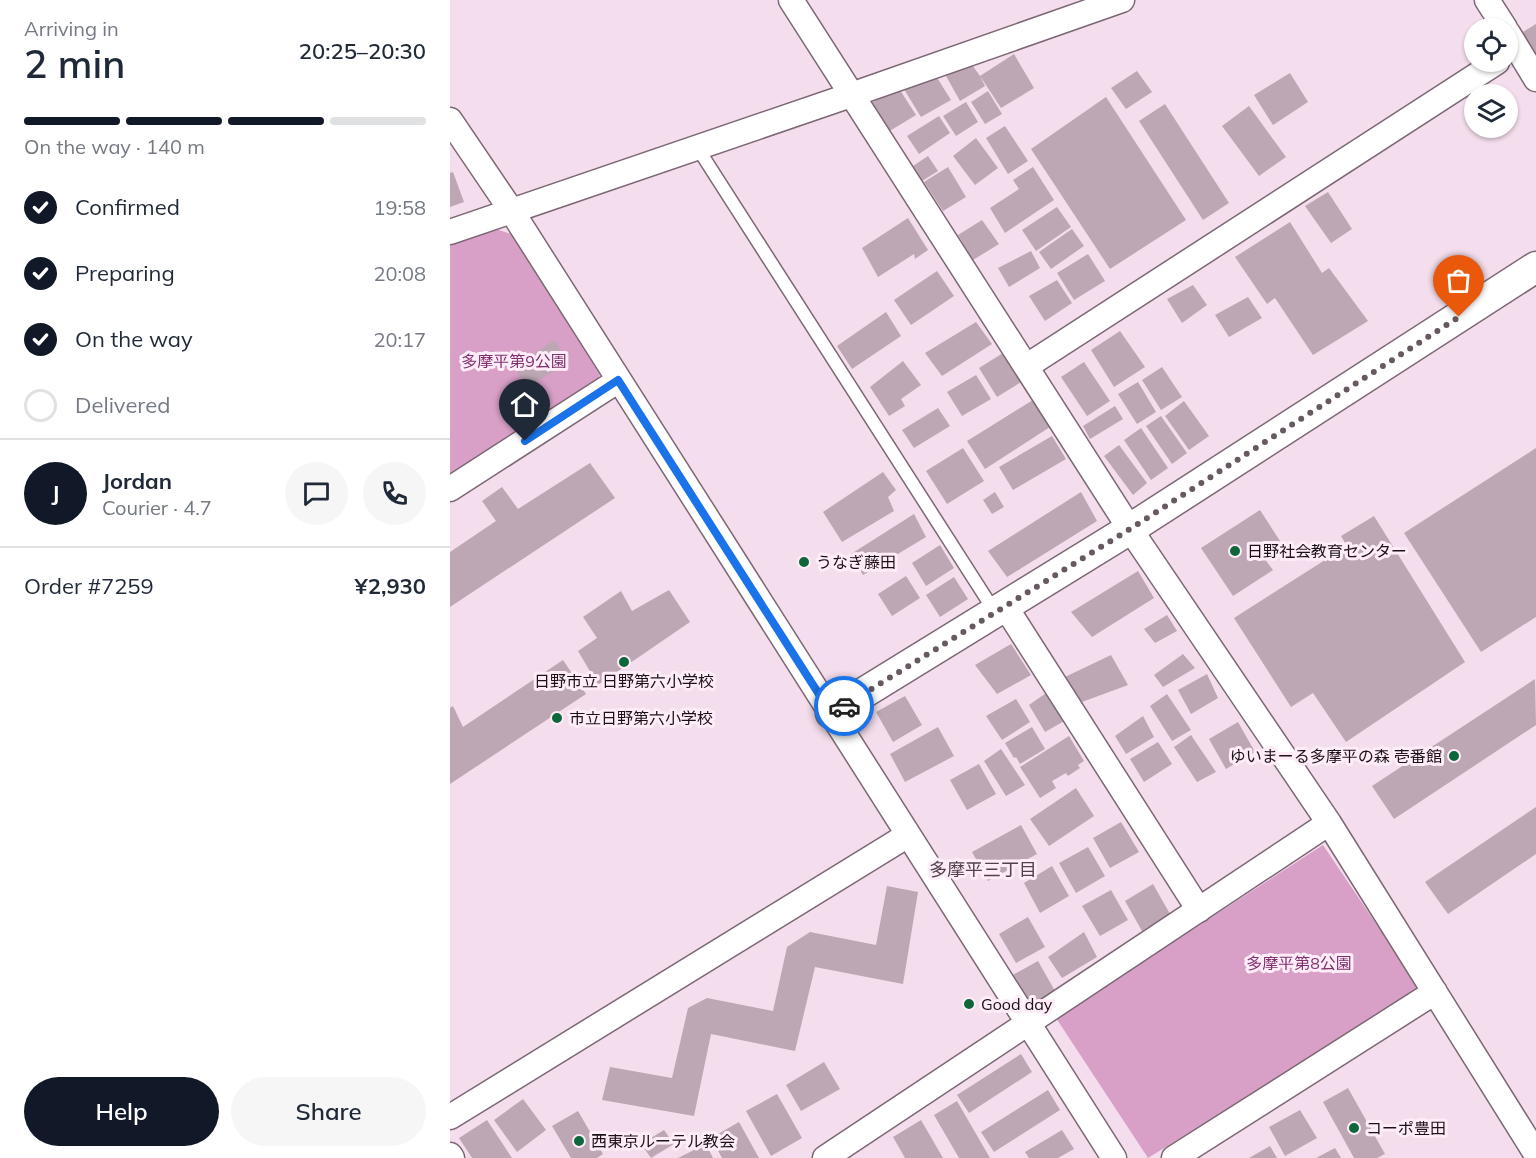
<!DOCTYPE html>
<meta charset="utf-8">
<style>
:root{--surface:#fff;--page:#f6f6f7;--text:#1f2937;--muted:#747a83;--line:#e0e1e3;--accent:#111827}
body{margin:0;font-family:Mulish,"Noto Sans JP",sans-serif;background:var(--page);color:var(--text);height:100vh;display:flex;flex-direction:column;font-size:22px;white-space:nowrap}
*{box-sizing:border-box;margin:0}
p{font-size:20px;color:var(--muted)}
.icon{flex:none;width:33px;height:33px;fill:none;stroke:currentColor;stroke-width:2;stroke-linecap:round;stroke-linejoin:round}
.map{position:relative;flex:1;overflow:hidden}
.drawer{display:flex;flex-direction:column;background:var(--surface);width:450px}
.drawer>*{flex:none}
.fabs{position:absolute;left:1014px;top:18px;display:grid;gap:12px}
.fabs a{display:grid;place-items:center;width:54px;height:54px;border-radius:50%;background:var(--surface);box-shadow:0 2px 4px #0004;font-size:30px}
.pin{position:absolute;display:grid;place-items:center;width:51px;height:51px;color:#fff;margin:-62px -26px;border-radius:50% 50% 50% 0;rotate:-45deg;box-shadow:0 0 6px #0007}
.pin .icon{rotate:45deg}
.courier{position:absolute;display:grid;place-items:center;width:60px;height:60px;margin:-30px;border:4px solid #1a73e8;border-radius:50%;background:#fff;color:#222;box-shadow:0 2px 8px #0007}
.overview em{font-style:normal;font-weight:600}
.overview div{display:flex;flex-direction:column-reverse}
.overview{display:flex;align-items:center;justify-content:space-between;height:102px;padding:0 24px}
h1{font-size:39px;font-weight:600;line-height:45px}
.bar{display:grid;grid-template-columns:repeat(4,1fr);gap:9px 6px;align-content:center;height:72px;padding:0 24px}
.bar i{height:8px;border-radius:4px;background:var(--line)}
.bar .on{background:var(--accent)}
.bar p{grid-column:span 4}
.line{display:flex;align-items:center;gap:15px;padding:0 24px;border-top:2px solid var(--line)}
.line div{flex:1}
.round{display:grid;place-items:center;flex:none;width:63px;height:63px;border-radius:32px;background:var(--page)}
ol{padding:0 24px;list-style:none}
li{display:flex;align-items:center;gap:18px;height:66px}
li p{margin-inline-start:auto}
li .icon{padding:6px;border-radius:50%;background:var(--accent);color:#fff;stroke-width:4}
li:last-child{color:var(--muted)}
li i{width:33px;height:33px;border:3px solid var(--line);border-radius:50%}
.action{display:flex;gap:12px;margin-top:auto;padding:12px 24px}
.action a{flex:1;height:69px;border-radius:36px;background:var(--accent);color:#fff;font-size:24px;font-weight:600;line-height:69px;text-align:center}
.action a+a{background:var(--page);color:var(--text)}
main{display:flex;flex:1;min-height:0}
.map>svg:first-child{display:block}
.green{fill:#d9a0c7}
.building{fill:#bda7b5}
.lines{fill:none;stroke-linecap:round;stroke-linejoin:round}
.service-casing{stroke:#7c6875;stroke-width:15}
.minor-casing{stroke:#7c6875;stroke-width:27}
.tertiary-casing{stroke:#7c6875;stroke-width:33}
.service{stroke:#fff;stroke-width:12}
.minor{stroke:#fff;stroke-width:24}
.tertiary{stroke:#fff;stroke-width:30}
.done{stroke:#665962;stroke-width:6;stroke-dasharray:0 10.8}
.route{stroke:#1a73e8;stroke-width:8}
.poi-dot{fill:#0d673a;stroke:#feecf8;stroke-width:2}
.labels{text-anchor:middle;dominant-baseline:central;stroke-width:6;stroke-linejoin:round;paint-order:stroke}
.park-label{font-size:16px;fill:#80316d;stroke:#feecf8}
.poi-label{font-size:16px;fill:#1a1218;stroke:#feecf8;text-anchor:start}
.neighbourhood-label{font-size:18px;fill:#53414e;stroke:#feecf8}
</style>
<main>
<section class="drawer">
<div class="overview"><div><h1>2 min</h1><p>Arriving in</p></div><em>20:25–20:30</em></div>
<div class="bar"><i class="on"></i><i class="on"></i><i class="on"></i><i></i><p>On the way · 140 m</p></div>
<ol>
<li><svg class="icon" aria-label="check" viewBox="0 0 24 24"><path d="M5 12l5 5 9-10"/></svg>Confirmed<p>19:58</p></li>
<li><svg class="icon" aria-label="check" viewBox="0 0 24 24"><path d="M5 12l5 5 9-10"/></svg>Preparing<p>20:08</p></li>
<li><svg class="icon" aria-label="check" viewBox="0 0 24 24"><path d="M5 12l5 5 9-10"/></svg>On the way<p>20:17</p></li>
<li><i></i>Delivered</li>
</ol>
<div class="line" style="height:108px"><b class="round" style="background:var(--accent);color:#fff">J</b><div><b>Jordan</b><p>Courier · 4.7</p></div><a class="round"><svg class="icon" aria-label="chat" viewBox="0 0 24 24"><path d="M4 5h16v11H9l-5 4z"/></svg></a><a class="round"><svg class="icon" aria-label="phone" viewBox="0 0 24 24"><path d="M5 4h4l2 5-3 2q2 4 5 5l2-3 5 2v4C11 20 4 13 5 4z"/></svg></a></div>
<div class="line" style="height:78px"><div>Order #7259</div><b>¥2,930</b></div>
<div class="action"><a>Help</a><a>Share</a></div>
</section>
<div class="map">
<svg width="1086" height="1158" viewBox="0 0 1086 1158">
<rect width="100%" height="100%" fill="#f4ddec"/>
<!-- green -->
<path class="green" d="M46 229 61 234 150 375 144 386 0 479V245Z
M873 845 970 989 698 1158 606 1018Z"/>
<!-- building -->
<path class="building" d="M1086 24V55L1071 33Z
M564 54 584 88 551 108 530 76 535 86 510 101 496 76 520 62 530 76Z
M687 71 702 92 676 109 661 88Z
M840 73 858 102 823 125 804 95Z
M486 76 501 100 471 117 452 86Z
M448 87 466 115 438 132 420 104Z
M538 91 552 114 535 124 521 102Z
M656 97 736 220 660 269 581 149Z
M516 102 528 122 506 136 493 116Z
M715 104 779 203 753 220 689 121Z
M799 106 836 157 809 176 772 126Z
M489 116 500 133 469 154 457 136Z
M555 126 578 161 558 174 536 138Z
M526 138 548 168 525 185 503 156Z
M478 156 488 171 472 181 463 166Z
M498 167 516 197 493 211 474 182Z
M583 167 604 200 555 233 540 208 569 189 563 180Z
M3 172 14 202 0 207V173Z
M878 192 902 229 881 243 855 206Z
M607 207 621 227 586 251 572 230Z
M458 218 478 250 465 259 464 254 428 277 412 248Z
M532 220 549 244 523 260 508 235Z
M840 222 872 273 879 268 918 321 863 355 825 298 817 304 785 257Z
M622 229 634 246 601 269 589 252Z
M581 251 590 268 559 287 548 268Z
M638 254 655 281 624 300 607 273Z
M487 271 504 296 461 325 444 300Z
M607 280 622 303 595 321 579 296Z
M743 285 757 305 732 323 717 299Z
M798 297 812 318 779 337 765 315Z
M436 312 451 336 402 369 387 346Z
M526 322 542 344 492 376 475 353Z
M670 331 695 367 664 387 641 350Z
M105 340 118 364 76 387 64 366Z
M553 353 571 382 547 397 529 368Z
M453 361 471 385 451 399 455 406 439 416 420 387Z
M634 362 660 401 637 416 611 377Z
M712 367 732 397 711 410 692 380Z
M526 375 541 399 512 416 497 392Z
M688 382 706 412 687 424 668 394Z
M583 400 600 427 535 469 517 441Z
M734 401 759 436 739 450 715 416Z
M665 406 673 419 640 439 633 426Z
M488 408 500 426 464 448 452 430Z
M711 416 737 453 722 464 696 426Z
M691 428 718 468 701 480 674 440Z
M602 436 616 459 563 490 549 467Z
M669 445 697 483 683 495 654 456Z
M513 448 534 481 497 504 476 471Z
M1086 448V617L1031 652 954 533Z
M140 463 165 498 0 607V552L46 521 32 501 52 487 68 509Z
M433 472 446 490 438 497 444 511 392 542 373 512Z
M545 492 554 507 542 514 533 500Z
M631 492 647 521 557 577 538 551Z
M810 510 830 541 811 554 823 570 783 596 751 548Z
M464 514 476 537 413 575 401 554Z
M924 516 1015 662 896 742 863 693 841 707 784 618 897 546 891 536Z
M490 545 504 568 476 586 462 563Z
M688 571 704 598 642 637 621 612Z
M456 576 470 598 442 616 428 594Z
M504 577 518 599 490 617 476 595Z
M219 590 240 622 148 685 128 651 147 638 133 617 171 591 182 611Z
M717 615 727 631 705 643 694 629Z
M561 644 581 675 547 694 525 665Z
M733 654 745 668 713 687 704 675Z
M661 655 678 685 632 702 615 677Z
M113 660 136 694 0 784V708L3 706 13 727Z
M757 674 768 698 741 714 728 690Z
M1085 679 1086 725 944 819 922 786Z
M599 691 616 720 595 732 579 705Z
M717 694 741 730 722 741 700 706Z
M455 696 472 725 443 742 426 712Z
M566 699 580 722 552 740 536 716Z
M693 716 704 737 676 754 665 736Z
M788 722 805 752 776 769 759 739Z
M488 727 504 756 455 782 440 754Z
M582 727 595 749 570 764 566 757 564 758 555 743Z
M741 735 766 772 747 782 724 747Z
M619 736 634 761 628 765 630 768 618 776 616 773 602 781 606 788 590 798 570 767Z
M708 742 722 764 694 782 680 759Z
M551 749 575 785 556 796 534 761Z
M529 764 546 794 517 810 500 780Z
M626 788 644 816 599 846 580 819Z
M1086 807V854L998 914 975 882Z
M671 822 689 852 660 868 643 838Z
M571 825 587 854 538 881 522 852Z
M638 847 655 876 626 893 609 863Z
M602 866 619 896 590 913 574 883Z
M703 884 720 914 692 931 675 901Z
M437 886 468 892 453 984 365 967 345 1051 261 1034 244 1116 152 1100 160 1067 222 1078 238 1008 257 998 323 1011 337 947 360 932 426 945Z
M661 890 678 920 650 936 632 906Z
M578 917 595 947 566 963 549 934Z
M634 932 647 957 612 978 598 957Z
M588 961 605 991 576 1007 559 977Z
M571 1054 582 1072 519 1113 507 1095Z
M374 1062 390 1089 351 1111 336 1085Z
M898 1088 935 1154 927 1158H904L873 1102Z
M598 1090 610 1110 544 1152 531 1132Z
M327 1094 352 1138 321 1156 296 1111Z
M73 1099 96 1130 67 1152 44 1120Z
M507 1101 540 1158H509L484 1115Z
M850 1110 867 1138 835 1156 819 1127Z
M128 1111 153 1154 147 1158H121L102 1126Z
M37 1120 62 1158H22L9 1138Z
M471 1120 493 1158H455L443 1137Z
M289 1122 309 1158H272L261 1138Z
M214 1130 224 1144 201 1158 191 1144Z
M612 1130 624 1149 608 1158H579L575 1152Z
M256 1144 263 1158H228Z
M820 1146 827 1158H799Z
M885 1148 891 1158H866Z"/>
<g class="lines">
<defs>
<path id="service" d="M247 147 545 612"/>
<path id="minor" d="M341 0 680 529 879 823 1086 1154
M1037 0 1055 28
M1058 33 1086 79
M0 120 61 210 664 1158
M0 232 401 95 672 0
M577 366 1047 62
M0 489 169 380
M555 606 749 910
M0 1117 458 835
M0 1155 2 1158
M375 1158 879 823
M724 1158 985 992"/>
<path id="tertiary" d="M381 713 680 529 1086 267"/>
</defs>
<!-- service casing -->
<use href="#service" class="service-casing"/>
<!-- minor casing -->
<use href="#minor" class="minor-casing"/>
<!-- tertiary casing -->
<use href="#tertiary" class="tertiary-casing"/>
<!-- service -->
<use href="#service" class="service"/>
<!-- minor -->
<use href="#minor" class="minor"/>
<!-- tertiary -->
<use href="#tertiary" class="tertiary"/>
</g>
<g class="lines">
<!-- done -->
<path class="done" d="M394 706 680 529 1009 317"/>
<!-- route -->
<path class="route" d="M75 441 168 380 381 713 394 706"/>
</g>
<!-- markers -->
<g class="poi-dot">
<circle cx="785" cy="551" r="6"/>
<circle cx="354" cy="562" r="6"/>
<circle cx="174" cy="662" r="6"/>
<circle cx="107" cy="718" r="6"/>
<circle cx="1004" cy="756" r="6"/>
<circle cx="519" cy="1004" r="6"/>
<circle cx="904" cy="1128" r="6"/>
<circle cx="129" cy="1141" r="6"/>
</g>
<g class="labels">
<!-- park labels -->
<g class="park-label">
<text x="64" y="361">多摩平第9公園</text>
<text x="849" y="963">多摩平第8公園</text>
</g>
<!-- poi labels -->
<g class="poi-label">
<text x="797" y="551">日野社会教育センター</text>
<text x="366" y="562">うなぎ藤田</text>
<text x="174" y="681" text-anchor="middle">日野市立 日野第六小学校</text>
<text x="119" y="718">市立日野第六小学校</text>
<text x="992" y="756" text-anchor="end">ゆいまーる多摩平の森 壱番館</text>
<text x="531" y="1004">Good day</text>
<text x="916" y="1128">コーポ豊田</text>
<text x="141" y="1141">西東京ルーテル教会</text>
</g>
<!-- neighbourhood labels -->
<g class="neighbourhood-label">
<text x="533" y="869">多摩平三丁目</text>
</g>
</g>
</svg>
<div class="fabs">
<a><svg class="icon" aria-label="locate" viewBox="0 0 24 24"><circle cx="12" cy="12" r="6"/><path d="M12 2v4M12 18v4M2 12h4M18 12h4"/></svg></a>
<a><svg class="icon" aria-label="layers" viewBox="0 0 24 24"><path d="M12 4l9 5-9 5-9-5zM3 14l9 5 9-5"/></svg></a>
</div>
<div class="pin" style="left:1009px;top:317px;background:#ea580c"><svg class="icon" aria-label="bag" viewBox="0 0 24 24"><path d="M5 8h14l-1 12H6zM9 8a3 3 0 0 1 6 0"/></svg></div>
<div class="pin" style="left:75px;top:441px;background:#1f2937"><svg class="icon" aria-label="home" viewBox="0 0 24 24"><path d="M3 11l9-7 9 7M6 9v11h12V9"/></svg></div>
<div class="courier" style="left:394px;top:706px"><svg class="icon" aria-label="car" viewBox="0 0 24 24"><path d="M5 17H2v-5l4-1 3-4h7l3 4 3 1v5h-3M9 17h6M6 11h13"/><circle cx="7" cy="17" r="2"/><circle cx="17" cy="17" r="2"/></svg></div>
</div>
</main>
